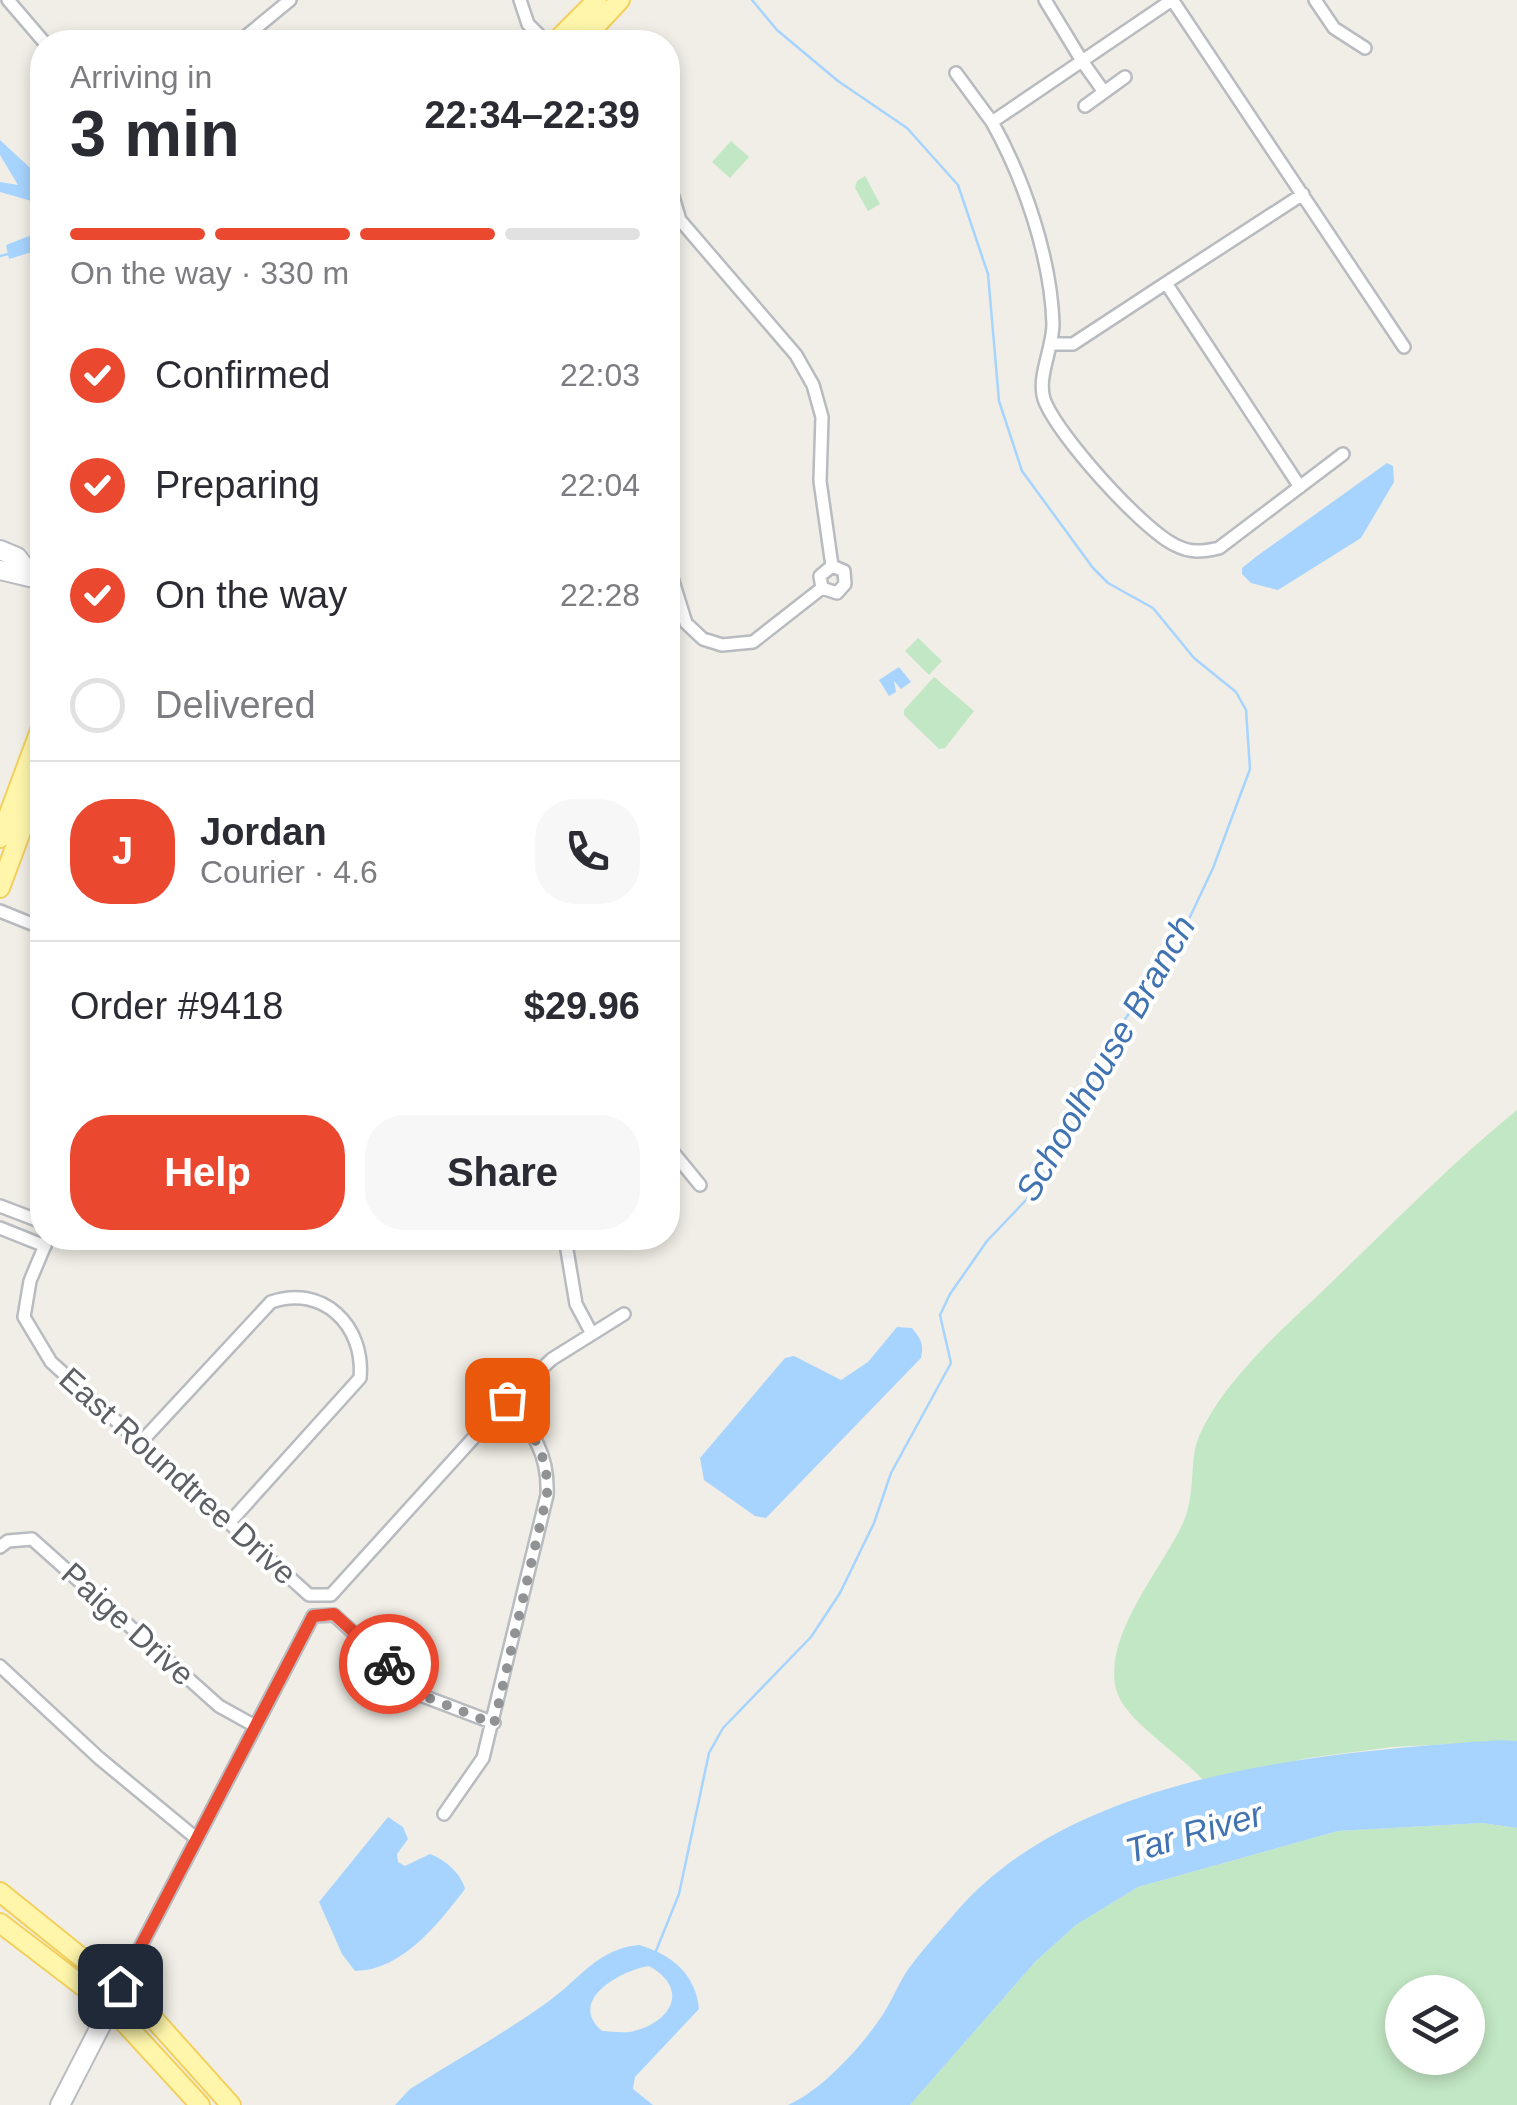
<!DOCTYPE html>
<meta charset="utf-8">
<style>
:root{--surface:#fff;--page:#f7f7f7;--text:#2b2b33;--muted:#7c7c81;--line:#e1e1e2;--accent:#eb4830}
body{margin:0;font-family:Helvetica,sans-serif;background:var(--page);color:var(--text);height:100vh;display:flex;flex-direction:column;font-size:38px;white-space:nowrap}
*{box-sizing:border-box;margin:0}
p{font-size:32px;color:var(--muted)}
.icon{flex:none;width:55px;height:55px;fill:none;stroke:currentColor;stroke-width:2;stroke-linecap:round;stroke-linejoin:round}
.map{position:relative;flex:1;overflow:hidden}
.panel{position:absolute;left:30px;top:30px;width:650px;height:1220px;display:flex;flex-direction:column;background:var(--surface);border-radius:40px;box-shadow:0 5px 15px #0003}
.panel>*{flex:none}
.fabs{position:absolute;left:1385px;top:1975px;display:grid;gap:20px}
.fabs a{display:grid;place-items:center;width:100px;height:100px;border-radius:50%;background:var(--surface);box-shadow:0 5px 15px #0003;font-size:50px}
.pin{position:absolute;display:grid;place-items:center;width:85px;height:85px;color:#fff;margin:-42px;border-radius:20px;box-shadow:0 5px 15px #0006}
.courier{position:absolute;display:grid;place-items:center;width:100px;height:100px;margin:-50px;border:8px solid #eb4830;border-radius:50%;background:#fff;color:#222;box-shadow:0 2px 12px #0007}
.summary em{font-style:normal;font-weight:700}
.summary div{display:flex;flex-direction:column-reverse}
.summary{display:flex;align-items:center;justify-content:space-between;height:170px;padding:0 40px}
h1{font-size:65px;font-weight:700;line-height:75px}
.bar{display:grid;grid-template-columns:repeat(4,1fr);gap:15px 10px;align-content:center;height:120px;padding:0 40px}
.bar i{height:12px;border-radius:8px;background:var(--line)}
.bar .on{background:var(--accent)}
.bar p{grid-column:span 4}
.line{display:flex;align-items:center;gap:25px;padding:0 40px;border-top:2px solid var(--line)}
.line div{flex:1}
.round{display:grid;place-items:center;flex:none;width:105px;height:105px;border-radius:40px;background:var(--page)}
ol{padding:0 40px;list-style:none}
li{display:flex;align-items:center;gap:30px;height:110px}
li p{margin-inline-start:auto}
li .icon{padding:10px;border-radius:50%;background:var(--accent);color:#fff;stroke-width:4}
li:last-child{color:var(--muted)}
li i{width:55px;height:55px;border:5px solid var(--line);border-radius:50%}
.cta{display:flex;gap:20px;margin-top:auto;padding:20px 40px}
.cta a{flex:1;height:115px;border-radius:40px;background:var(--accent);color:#fff;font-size:40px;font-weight:700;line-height:115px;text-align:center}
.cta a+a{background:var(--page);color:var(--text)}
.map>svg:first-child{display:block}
.green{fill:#c2e7c4;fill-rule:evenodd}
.water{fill:#a7d4ff;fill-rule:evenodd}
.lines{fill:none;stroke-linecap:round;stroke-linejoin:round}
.stream{stroke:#a7d4ff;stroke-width:2.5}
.street-casing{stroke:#b8bbc0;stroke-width:16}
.secondary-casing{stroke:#b9bcc2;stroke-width:22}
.primary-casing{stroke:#f3d05c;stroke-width:22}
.street{stroke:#fff;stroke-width:11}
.secondary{stroke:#fff;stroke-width:18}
.primary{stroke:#fff6ac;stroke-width:18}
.done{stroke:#909293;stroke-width:10;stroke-dasharray:0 18}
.route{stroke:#eb4830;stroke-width:12}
.labels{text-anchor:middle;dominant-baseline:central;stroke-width:8;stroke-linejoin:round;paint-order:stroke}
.street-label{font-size:32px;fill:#5d6166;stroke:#fff}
.water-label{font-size:35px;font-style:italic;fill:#4173b3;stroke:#fff}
</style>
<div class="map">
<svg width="1517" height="2105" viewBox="0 0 1517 2105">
<rect width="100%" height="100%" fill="#f0eee6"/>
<!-- green -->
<path class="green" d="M731 141 749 157 730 178 712 162Z
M865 176 880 204 868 211 855 188 857 181Z
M918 638 942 661 929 675 905 651Z
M934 677 974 711 945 748 939 749 904 715V710Z
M1517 1110V1741L1392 1747 1308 1758 1204 1781C1182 1755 1123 1720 1116 1689 1103 1635 1162 1569 1183 1523 1197 1492 1188 1460 1200 1434 1227 1375 1288 1325 1334 1280 1394 1222 1452 1163 1517 1110Z
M1482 1823 1517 1828V2105H910L1036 1961 1076 1925 1138 1887 1338 1831ZM1402 1992H1468V2058H1402Z"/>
<!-- water -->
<path class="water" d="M0 140 42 179V204L0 192V182L18 185 0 155Z
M42 231V249L9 259 6 245Z
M1387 463 1393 466 1394 482 1361 538 1278 590 1251 583 1242 574V568L1257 556Z
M899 667 911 682 901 689 894 681 896 692 889 696 879 680Z
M897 1327 912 1328C921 1339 924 1344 921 1358L766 1518 755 1516 704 1480 700 1458 785 1358 794 1356 841 1380 868 1362Z
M1501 1740 1517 1741V1828L1482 1823 1338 1831 1138 1887 1076 1925 1036 1961 910 2105H788C823 2090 865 2043 885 2011 893 1998 899 1983 907 1971 922 1950 940 1931 956 1912 1077 1771 1328 1752 1501 1740Z
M388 1817 403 1827 408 1839 397 1854 398 1862 405 1866 430 1854C444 1859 462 1874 465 1889 438 1924 403 1970 355 1971L342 1954 319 1902Z
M639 1945C671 1954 696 1974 699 2009L635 2077 633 2089 653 2105H395L410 2089C456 2060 505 2033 549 2001 581 1978 597 1949 639 1945ZM649 1966C689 1988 673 2021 634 2031 625 2034 611 2031 602 2031 566 2000 622 1970 649 1966Z"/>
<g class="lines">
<!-- stream -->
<path class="stream" d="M0 256 8 254
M656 1951 679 1894 709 1753 723 1728 811 1637 840 1593 874 1523 891 1473 951 1363 940 1315 950 1294 987 1241 1027 1199 1082 1113 1102 1051 1174 951 1213 868 1250 769 1246 710 1236 692 1194 658 1153 608 1108 583 1093 568 1022 471 999 401 988 274 958 185 907 128 838 81 777 30 752 0"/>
<defs>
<path id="street" d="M8 0 44 42
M520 0 528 24 546 42
M1315 0 1334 28 1365 48
M1173 1 1404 347
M239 42 290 0
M956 73 992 122 1082 61 1045 0
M1104 92 1082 61 1172 0
M1085 106 1125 77
M992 122C1024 179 1051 258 1053 324 1053 348 1037 377 1044 399 1056 434 1142 529 1175 545 1190 553 1202 552 1219 548L1343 454
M668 180 680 220 796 355 813 385 822 417 820 481 832 566
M1166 283 1303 194
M1052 344H1073L1166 283 1300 487
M668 565 686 623 703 639 722 645 753 642 822 588
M822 588 837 593 845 584 844 571 832 566
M822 588 820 576 832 566
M0 911 42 928
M668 1146 700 1185
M0 1206 42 1222
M0 1228 45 1246
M48 1238 30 1281 24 1317 51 1362 309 1595H331L507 1401 552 1359 624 1314
M565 1238 576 1304 592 1334
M142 1441 271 1302C323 1284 365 1326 360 1378L230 1522
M0 1547 8 1541 32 1539 219 1706 255 1726
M0 1666 99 1758 197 1839
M444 1814 483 1758 547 1495C549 1454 533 1432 507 1401
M120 1986 313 1616 334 1615 423 1696 494 1723"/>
<path id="secondary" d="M0 550 17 557 29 573
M0 570 42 580
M60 2105 116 1996"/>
<path id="primary" d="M555 42 597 0
M581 42 620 0
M0 838 42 725
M0 888 42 775
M0 1892 144 2008 231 2105
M0 1923 110 2007 200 2105"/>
</defs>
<!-- street casing -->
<use href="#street" class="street-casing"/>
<!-- secondary casing -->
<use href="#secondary" class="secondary-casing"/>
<!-- primary casing -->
<use href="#primary" class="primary-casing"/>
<!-- street -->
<use href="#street" class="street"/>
<!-- secondary -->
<use href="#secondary" class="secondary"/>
<!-- primary -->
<use href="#primary" class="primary"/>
</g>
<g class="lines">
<!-- done -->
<path class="done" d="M389 1664 424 1696 494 1724 547 1495C549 1454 532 1432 507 1400"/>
<!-- route -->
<path class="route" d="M120 1986 313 1616 334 1614 389 1664"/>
</g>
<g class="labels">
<!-- street labels -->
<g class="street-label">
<text transform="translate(178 1476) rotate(42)">East Roundtree Drive</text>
<text transform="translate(128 1624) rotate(42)">Paige Drive</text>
</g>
<!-- water labels -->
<g class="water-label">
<text transform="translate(1105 1058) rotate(-60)">Schoolhouse Branch</text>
<text transform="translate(1194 1832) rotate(-16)">Tar River</text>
</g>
</g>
</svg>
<div class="fabs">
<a><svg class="icon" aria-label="layers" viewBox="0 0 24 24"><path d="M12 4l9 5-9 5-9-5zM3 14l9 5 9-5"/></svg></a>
</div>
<div class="pin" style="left:507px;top:1400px;background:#ea580c"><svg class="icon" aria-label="bag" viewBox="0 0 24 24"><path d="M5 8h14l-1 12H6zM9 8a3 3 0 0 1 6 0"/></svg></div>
<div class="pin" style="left:120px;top:1986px;background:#1f2937"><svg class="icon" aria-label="home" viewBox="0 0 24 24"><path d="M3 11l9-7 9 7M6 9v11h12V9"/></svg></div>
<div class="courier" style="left:389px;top:1664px"><svg class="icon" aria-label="bike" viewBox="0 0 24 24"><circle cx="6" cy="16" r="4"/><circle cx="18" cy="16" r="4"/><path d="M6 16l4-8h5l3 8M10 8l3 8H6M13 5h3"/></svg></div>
<section class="panel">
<div class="summary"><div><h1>3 min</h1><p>Arriving in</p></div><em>22:34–22:39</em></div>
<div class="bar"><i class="on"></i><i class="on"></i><i class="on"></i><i></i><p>On the way · 330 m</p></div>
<ol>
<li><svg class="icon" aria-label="check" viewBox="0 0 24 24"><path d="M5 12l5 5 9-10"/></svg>Confirmed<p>22:03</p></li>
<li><svg class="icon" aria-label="check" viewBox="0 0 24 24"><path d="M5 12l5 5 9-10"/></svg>Preparing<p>22:04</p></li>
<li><svg class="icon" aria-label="check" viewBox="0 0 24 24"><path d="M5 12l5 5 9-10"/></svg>On the way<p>22:28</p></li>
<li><i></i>Delivered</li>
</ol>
<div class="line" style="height:180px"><b class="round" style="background:var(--accent);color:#fff">J</b><div><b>Jordan</b><p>Courier · 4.6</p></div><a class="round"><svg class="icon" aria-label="phone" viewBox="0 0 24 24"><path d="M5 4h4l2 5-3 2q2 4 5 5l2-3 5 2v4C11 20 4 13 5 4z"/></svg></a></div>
<div class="line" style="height:130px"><div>Order #9418</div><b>$29.96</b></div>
<div class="cta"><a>Help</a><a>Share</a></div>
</section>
</div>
